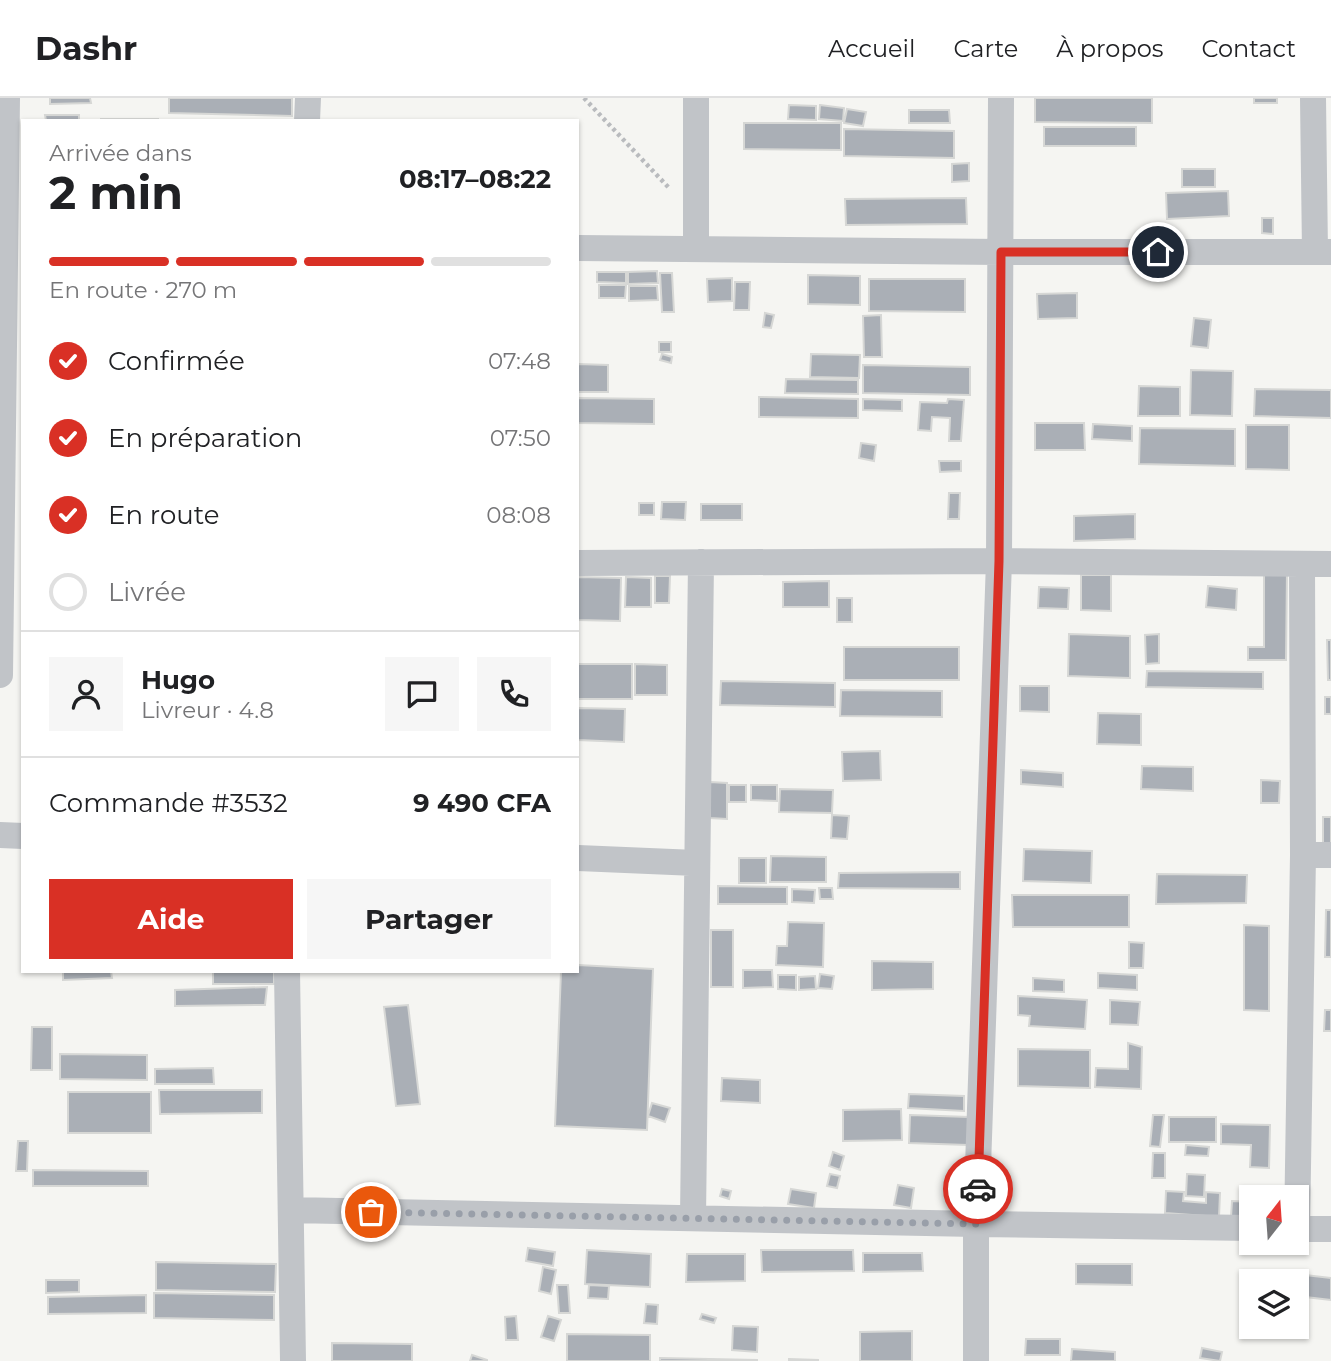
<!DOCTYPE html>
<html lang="fr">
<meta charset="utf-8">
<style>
:root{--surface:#fff;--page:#f6f6f6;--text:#202124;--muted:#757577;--line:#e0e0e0;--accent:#d93025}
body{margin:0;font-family:Montserrat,sans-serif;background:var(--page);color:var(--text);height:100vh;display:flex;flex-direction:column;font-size:26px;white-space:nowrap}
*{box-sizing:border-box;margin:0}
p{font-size:23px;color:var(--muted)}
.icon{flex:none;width:38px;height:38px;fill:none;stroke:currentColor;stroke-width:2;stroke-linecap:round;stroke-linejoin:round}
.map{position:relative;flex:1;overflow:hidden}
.sheet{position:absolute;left:21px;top:21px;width:558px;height:854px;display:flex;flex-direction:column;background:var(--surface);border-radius:0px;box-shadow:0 2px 5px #0004}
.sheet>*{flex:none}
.needle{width:46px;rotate:17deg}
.controls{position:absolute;left:1239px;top:1087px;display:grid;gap:14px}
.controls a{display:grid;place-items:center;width:70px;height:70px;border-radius:0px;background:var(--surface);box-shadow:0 2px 5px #0004;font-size:35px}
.pin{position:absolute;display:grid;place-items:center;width:60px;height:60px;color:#fff;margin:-30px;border:4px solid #fff;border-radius:50%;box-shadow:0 2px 7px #0007}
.courier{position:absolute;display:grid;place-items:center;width:70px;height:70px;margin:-35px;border:5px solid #d93025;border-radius:50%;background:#fff;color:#222;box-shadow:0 2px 9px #0007}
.summary em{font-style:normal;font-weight:700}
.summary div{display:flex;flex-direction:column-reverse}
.summary{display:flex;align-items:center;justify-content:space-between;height:119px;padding:0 28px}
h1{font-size:46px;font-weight:700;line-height:52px}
.bar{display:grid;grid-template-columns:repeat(4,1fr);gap:10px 7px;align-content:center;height:84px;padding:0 28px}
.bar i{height:9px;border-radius:5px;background:var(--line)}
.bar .current{background:var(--accent)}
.bar p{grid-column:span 4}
.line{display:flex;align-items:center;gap:18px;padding:0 28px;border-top:2px solid var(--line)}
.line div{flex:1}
.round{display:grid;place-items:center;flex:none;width:74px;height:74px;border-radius:0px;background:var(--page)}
ol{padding:0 28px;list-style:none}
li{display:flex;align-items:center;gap:21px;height:77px}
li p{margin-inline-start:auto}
li .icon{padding:7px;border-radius:50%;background:var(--accent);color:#fff;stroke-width:4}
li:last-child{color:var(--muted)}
li i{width:38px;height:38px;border:4px solid var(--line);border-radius:50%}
.button{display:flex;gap:14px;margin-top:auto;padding:14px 28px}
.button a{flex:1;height:80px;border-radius:0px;background:var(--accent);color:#fff;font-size:28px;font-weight:700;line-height:80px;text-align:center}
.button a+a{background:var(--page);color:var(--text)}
header{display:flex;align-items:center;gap:42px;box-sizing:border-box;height:98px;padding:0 35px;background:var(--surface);border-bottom:2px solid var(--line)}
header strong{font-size:33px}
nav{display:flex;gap:38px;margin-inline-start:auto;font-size:24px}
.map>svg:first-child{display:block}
.building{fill:#aaafb6;stroke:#d6d7d5;stroke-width:2}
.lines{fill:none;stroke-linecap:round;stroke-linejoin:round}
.path{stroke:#b9bbbe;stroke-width:4.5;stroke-dasharray:3.5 3.5;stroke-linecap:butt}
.minor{stroke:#c1c4c8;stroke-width:26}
.done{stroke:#999fa9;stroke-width:7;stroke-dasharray:0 12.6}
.route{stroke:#d93025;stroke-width:9}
</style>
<header>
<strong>Dashr</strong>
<nav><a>Accueil</a><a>Carte</a><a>À propos</a><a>Contact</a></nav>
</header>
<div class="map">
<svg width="1331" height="1263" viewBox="0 0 1331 1263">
<rect width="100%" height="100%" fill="#f5f5f2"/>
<!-- building -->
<path class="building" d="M50 0H90L91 5 50 6Z
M169 0H292V18L169 15Z
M1035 0H1152V25L1035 24Z
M1254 0H1277V5H1254Z
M789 7 816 8V22L788 21Z
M820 7 844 10 843 23 819 21Z
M847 11 866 14 863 28 844 25Z
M909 12H949L950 25H909Z
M45 17H79V23H46Z
M101 21H158V23H101Z
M744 25H841V52L744 51Z
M1044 29H1136V48H1044Z
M844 31 954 33V60L844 58Z
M969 65V83L952 84V66Z
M1182 71H1215V89H1182Z
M1228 93 1229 118 1167 121 1166 95Z
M966 100 967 126 846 127 845 101Z
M1262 120H1273V136L1262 135Z
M657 173 658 185 628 186V174Z
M597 174H626V185L597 184Z
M660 175H672L674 214H662Z
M808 177 860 178V207L808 206Z
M732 180V203L708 204 707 181Z
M869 181H965V214L869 213Z
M735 184H750L749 212H734Z
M599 187H626L625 200H599Z
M629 188H657L658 202 629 203Z
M1077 195V220L1038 221 1037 196Z
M765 215 774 217 771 230 763 229Z
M881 217 882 259H864L863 218Z
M1194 220 1211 222 1208 250 1191 248Z
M659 244H671V254H659Z
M662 256 672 259 671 265 660 262Z
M811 256 860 257 859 280 810 279Z
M578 266 608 267V294H578Z
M863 267 970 269V297L863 295Z
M1191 272 1233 273 1232 318 1190 317Z
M786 281 858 282V296L785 295Z
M1139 288 1180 289V318H1138Z
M1255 291 1331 292V320L1254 318Z
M759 299 858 301V320L759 319Z
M578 300 654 301V326L578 325Z
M863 301 902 302V313L863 312Z
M948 301 964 302 961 343H949L950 320 932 319 931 333 918 332 920 304 947 305Z
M1035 325H1084L1085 352H1035Z
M1093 326 1132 328V343L1092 341Z
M1246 327H1289V372L1246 371Z
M1140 330 1235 331V368L1139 366Z
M861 345 876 347 874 363 859 360Z
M939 363H961V373L940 374Z
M949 395H960L959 421H948Z
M662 404H686L685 422 661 421Z
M639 405H654V417H639Z
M701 406H742V422H701Z
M1135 416V441L1074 443V418Z
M1264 473H1287L1286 562H1248V549H1264Z
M1081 477H1111V513L1081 512Z
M655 478H670L669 505H655Z
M578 479 621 480 620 523 578 522Z
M626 479 651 480V509H625Z
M829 483V509H783V484Z
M1208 488 1237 491 1236 512 1206 509Z
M1039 489 1069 490 1068 511 1038 510Z
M837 500H852V524H837Z
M1069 536 1130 538V580L1068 578Z
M1159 536V565L1146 566 1145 537Z
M1327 542H1331V582H1328Z
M844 549H959V582H844Z
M578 566H632V601H578Z
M635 566 667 567V597H635Z
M1147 573 1263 574V591L1146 589Z
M721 583 835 585V609L720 607Z
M1020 588H1049V614L1020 613Z
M841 592 942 593V619L840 618Z
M1325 599H1331V616H1325Z
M578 610 625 611 624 644 578 642Z
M1098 615 1141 616V647L1097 646Z
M880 653 881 682 843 683 842 654Z
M1142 668 1193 669V693L1141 691Z
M1021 672 1063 675V689L1021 686Z
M1261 682 1280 683 1279 705H1261Z
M710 684 727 685V721L710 720Z
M729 687H746V704H729Z
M751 687H777V703L751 702Z
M780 691 833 692 832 715 779 714Z
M832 717 849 718 847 741 831 740Z
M1323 719H1331V748H1323Z
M1024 751 1092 753 1091 785 1023 783Z
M771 758 826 759V784H770Z
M739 760H766V785H739Z
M960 774V791L838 790 839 775Z
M1157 776 1247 777 1246 805 1156 806Z
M718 788 787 789V806H718Z
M819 790H832L833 801H820Z
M792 791 815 792 814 805 792 804Z
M1012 797H1129V829H1013Z
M1326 812H1331V859H1325Z
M788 824 824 825 823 869 776 867 777 848H787Z
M1244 827 1269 828V913L1244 912Z
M711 832H733V889H711Z
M1129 844 1144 845 1143 870H1129Z
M872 863 933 864V891L872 892Z
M578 867 653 871 647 1032 555 1028 561 873H578Z
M743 872H772L773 889 743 890Z
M63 873H111L112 880 63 882Z
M213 873H274V886H213Z
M1098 875 1137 877V892L1098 890Z
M820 876 834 878 832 891 818 890Z
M778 877H796V892L778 891Z
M815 878 816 891 799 892V879Z
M1033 880 1064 882V894L1033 893Z
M267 889 265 907 175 908V892Z
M1018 898 1087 902 1085 931 1029 928 1030 918 1018 917Z
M1110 902 1140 904 1138 927 1110 926Z
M408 907 420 1006 396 1008 384 909Z
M1325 912H1331V933H1324Z
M32 929H52V972H31Z
M1128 945 1142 949 1141 991 1095 989 1096 970 1128 971Z
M1018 951 1090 952V990L1018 988Z
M60 956 147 957V982L60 981Z
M213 970 214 986H155V971Z
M722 980 760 982V1005L721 1003Z
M159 992H262V1015L160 1016Z
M68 994H151V1035H68Z
M909 996 964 998V1013L908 1010Z
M652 1005 670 1010 665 1024 648 1018Z
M901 1011 902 1042 843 1043V1012Z
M910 1017 969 1019 968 1047 909 1045Z
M1153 1017H1164L1160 1049 1150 1048Z
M1169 1019H1216V1044H1169Z
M1221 1026 1270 1027 1269 1070 1250 1069 1251 1047 1221 1046Z
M18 1043H28L27 1073H16Z
M1186 1047 1209 1049 1208 1058 1185 1057Z
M833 1054 844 1058 840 1072 829 1068Z
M1153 1055H1165V1080H1152Z
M33 1072 148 1073V1088H33Z
M830 1076 840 1078 837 1090 827 1088Z
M1187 1076 1205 1077 1204 1099 1186 1098Z
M898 1087 914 1090 911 1110 894 1107Z
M722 1091 731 1093 729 1101 720 1098Z
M791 1091 816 1095 814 1110 788 1106Z
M1166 1093 1184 1094 1183 1103 1206 1105V1094L1220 1095 1219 1119 1165 1115Z
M1232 1103 1251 1104V1121L1231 1119Z
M528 1150 555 1154 553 1168 526 1163Z
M587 1152 651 1156 650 1189 585 1186Z
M761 1152H853L854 1173 762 1174Z
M863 1155H922L923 1173 863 1174Z
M687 1156H745V1183L686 1184Z
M156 1164 276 1166 275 1194 156 1192Z
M1076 1166H1132V1187L1076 1186Z
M543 1169 556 1172 551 1196 539 1193Z
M1279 1174 1331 1180V1202L1297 1198V1183H1278Z
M46 1182H79V1194L46 1195Z
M557 1187H568L570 1215H559Z
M589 1187 609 1188 608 1201 588 1200Z
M154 1195 274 1197V1222L154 1220Z
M146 1197V1215L48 1216V1199Z
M646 1206 658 1207 657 1226 644 1225Z
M702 1216 716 1220 714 1225 700 1221Z
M516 1218 518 1242H506L505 1219Z
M548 1218 561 1222 554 1243 541 1239Z
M733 1228 758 1229 757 1254 732 1252Z
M912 1233V1263H860V1234Z
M567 1236 650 1237V1263H567Z
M1026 1241H1060V1257H1025Z
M332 1245 412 1246V1263H332Z
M1202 1250 1222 1254 1220 1263 1200 1260Z
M1072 1251 1115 1254V1263H1071Z
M472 1257 487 1262V1263H470Z
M660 1260 758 1262 660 1263Z
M789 1261 818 1262V1263H789Z"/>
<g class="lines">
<!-- path -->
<path class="path" d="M584 0 670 91"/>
<!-- minor -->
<path class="minor" d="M1313 0 1315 154
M307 23 308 0
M578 150 1001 154H1331
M696 151V0
M578 465 999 463 1331 466
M0 577 7 0
M0 737 23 738
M1303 757H1331
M578 760 696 765
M287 873 293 1263
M291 1112 976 1126 1251 1130
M693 1120 701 464
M1297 1131 1303 757 1302 466
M1297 1131H1331
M976 1263V1126L999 463 1001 0"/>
</g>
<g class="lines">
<!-- done -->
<path class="done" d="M371 1114 976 1126 978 1091"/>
<!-- route -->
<path class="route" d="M978 1091 999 463 1001 154H1158"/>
</g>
</svg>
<div class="controls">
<a><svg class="needle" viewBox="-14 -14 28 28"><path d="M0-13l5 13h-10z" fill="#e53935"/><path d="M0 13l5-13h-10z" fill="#757577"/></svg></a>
<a><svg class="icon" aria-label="layers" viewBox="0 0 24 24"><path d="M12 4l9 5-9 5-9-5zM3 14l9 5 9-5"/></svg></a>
</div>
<div class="pin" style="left:371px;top:1114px;background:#ea580c"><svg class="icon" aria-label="bag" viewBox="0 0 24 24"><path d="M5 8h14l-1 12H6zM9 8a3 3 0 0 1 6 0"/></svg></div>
<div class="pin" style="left:1158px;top:154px;background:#1f2937"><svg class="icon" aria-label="home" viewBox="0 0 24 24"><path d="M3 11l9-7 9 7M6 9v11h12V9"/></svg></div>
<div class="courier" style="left:978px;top:1091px"><svg class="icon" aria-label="car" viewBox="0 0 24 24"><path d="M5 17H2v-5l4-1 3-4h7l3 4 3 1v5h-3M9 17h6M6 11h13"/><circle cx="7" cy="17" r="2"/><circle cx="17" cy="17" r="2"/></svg></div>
<section class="sheet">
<div class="summary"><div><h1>2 min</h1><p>Arrivée dans</p></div><em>08:17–08:22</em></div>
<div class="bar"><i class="current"></i><i class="current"></i><i class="current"></i><i></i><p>En route · 270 m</p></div>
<ol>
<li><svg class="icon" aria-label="check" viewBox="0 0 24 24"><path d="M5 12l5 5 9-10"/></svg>Confirmée<p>07:48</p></li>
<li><svg class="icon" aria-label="check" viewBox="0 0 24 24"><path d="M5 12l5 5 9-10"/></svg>En préparation<p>07:50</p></li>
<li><svg class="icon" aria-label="check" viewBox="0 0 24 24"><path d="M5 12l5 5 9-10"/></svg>En route<p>08:08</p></li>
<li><i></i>Livrée</li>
</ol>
<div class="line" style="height:126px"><a class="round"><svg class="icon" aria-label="person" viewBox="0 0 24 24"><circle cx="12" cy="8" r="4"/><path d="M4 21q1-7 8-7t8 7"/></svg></a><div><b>Hugo</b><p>Livreur · 4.8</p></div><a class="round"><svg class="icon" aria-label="chat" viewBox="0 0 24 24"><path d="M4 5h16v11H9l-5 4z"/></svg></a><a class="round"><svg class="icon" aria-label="phone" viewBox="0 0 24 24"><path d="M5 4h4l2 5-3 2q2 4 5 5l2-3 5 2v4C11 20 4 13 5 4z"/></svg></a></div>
<div class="line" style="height:91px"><div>Commande #3532</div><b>9 490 CFA</b></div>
<div class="button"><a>Aide</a><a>Partager</a></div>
</section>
</div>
